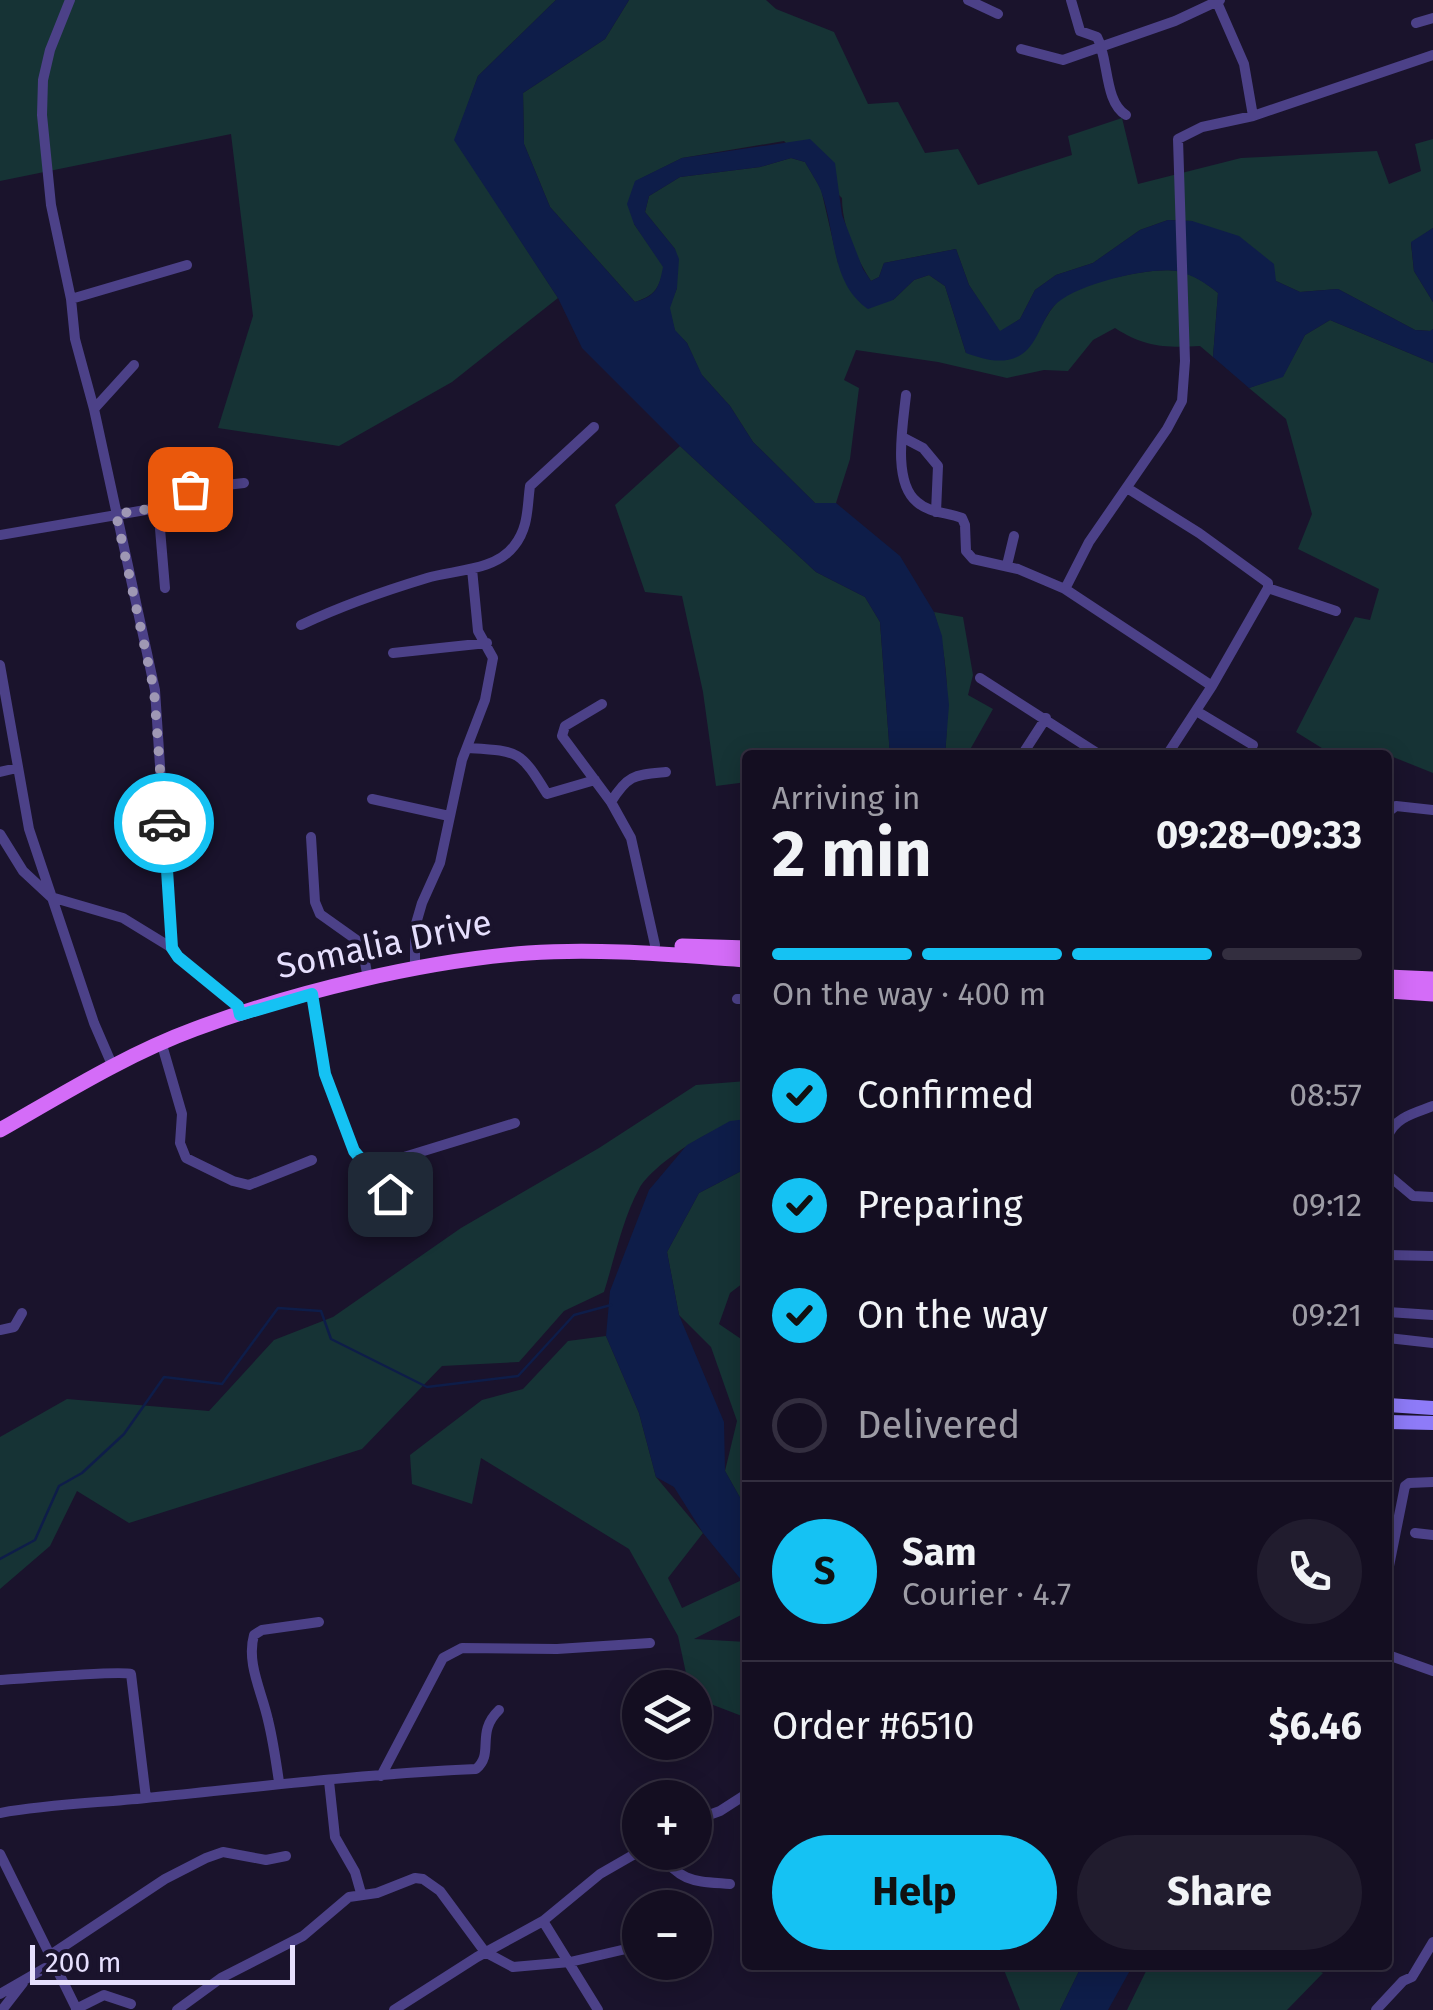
<!DOCTYPE html>
<meta charset="utf-8">
<style>
:root{--surface:#140e21;--page:#211c2e;--text:#f1f3f6;--muted:#9d9ca5;--line:#332e3f;--accent:#15c2f3}
body{margin:0;font-family:"Fira Sans",sans-serif;background:var(--page);color:var(--text);height:100vh;display:flex;flex-direction:column;font-size:38px;white-space:nowrap}
*{box-sizing:border-box;margin:0}
p{font-size:32px;color:var(--muted)}
.icon{flex:none;width:55px;height:55px;fill:none;stroke:currentColor;stroke-width:2;stroke-linecap:round;stroke-linejoin:round}
.map{position:relative;flex:1;overflow:hidden}
.panel{position:absolute;left:742px;top:750px;width:650px;height:1220px;display:flex;flex-direction:column;background:var(--surface);border-radius:10px;box-shadow:0 5px 25px #0003,0 0 0 2px var(--line)}
.panel>*{flex:none}
.buttons{position:absolute;left:622px;top:1670px;display:grid;gap:20px}
.buttons a{display:grid;place-items:center;width:90px;height:90px;border-radius:50%;background:var(--surface);box-shadow:0 5px 25px #0003,0 0 0 2px var(--line);font-size:50px}
.scale{position:absolute;left:30px;bottom:25px;width:265px;box-sizing:border-box;padding-left:10px;border:5px solid #e6dffd;border-top:0;font-size:28px;line-height:35px;white-space:nowrap;color:#e6dffd;-webkit-text-stroke:8px #1a132c;paint-order:stroke}
.pin{position:absolute;display:grid;place-items:center;width:85px;height:85px;color:#fff;margin:-42px;border-radius:20px;box-shadow:0 5px 15px #0006}
.courier{position:absolute;display:grid;place-items:center;width:100px;height:100px;margin:-50px;border:8px solid #15c2f3;border-radius:50%;background:#fff;color:#222;box-shadow:0 2px 12px #0007}
.headline em{font-style:normal;font-weight:700}
.headline div{display:flex;flex-direction:column-reverse}
.headline{display:flex;align-items:center;justify-content:space-between;height:170px;padding:0 30px}
h1{font-size:65px;font-weight:700;line-height:75px}
.bar{display:grid;grid-template-columns:repeat(4,1fr);gap:15px 10px;align-content:center;height:120px;padding:0 30px}
.bar i{height:12px;border-radius:8px;background:var(--line)}
.bar .active{background:var(--accent)}
.bar p{grid-column:span 4}
.line{display:flex;align-items:center;gap:25px;padding:0 30px;border-top:2px solid var(--line)}
.line div{flex:1}
.round{display:grid;place-items:center;flex:none;width:105px;height:105px;border-radius:52px;background:var(--page)}
ol{padding:0 30px;list-style:none}
li{display:flex;align-items:center;gap:30px;height:110px}
li p{margin-inline-start:auto}
li .icon{padding:10px;border-radius:50%;background:var(--accent);color:#111;stroke-width:4}
li:last-child{color:var(--muted)}
li i{width:55px;height:55px;border:5px solid var(--line);border-radius:50%}
.primary-button{display:flex;gap:20px;margin-top:auto;padding:20px 30px}
.primary-button a{flex:1;height:115px;border-radius:60px;background:var(--accent);color:#111;font-size:40px;font-weight:700;line-height:115px;text-align:center}
.primary-button a+a{background:var(--page);color:var(--text)}
.map>svg:first-child{display:block}
.green{fill:#163335}
.water{fill:#0e1d49}
.lines{fill:none;stroke-linecap:round;stroke-linejoin:round}
.stream{stroke:#0e1d49;stroke-width:2.5}
.street{stroke:#4c4188;stroke-width:10}
.secondary{stroke:#8e7bf8;stroke-width:14}
.primary{stroke:#d46cf8;stroke-width:15}
.done{stroke:#9f98b4;stroke-width:10;stroke-dasharray:0 18}
.route{stroke:#15c2f3;stroke-width:12}
.labels{text-anchor:middle;dominant-baseline:central;stroke-width:8;stroke-linejoin:round;paint-order:stroke}
.street-label{font-size:35px;fill:#e6dffd;stroke:#1a132c}
</style>
<div class="map">
<svg width="1433" height="2010" viewBox="0 0 1433 2010">
<rect width="100%" height="100%" fill="#1a132c"/>
<!-- green -->
<path class="green" d="M0 0H556L478 76 455 140 558 298 452 382 339 446 218 428 253 316 231 134 0 181Z
M629 0H766L776 9 834 32 868 104 898 102 925 153 958 149 978 185 1072 155 1068 136 1122 118 1138 184 1241 158 1377 151 1389 184 1421 171 1415 144 1433 139V228L1411 243 1414 271 1433 302V329L1431 331 1415 330 1338 289 1300 292 1276 281 1192 221 1168 220 1140 230 1093 263 1056 275 1035 290 1020 319 1000 332 969 285 956 249 884 263 879 277 871 281C856 258 842 226 842 198L784 141 682 158 636 181 634 224 664 267C659 288 656 295 635 302L550 207 524 144 523 93 605 39Z
M791 158 805 162 821 189 838 263 893 300 914 280 929 275 945 286 966 353 1034 339C1043 324 1051 304 1067 294 1089 282 1151 267 1176 271 1192 273 1206 283 1218 293L1213 357 1200 346C1166 348 1144 347 1115 328L1093 340 1068 371 1044 370 1007 378 938 362 856 350 844 380 859 388 850 459 836 503H815L753 442 730 406 701 374 687 343 675 331 669 308 677 288 675 249 645 212 649 196 680 177 760 167Z
M1330 320 1433 363V773L1388 755H1333L1296 732 1355 617 1370 620 1379 589 1298 549 1312 514 1286 419 1249 388 1283 376 1305 335Z
M680 446 816 572 865 597 880 622 890 755H748L747 782 716 786 703 692 682 596 645 592 615 505Z
M934 612 963 617 973 675 968 695 993 709 967 755H945C949 706 949 658 934 612Z
M747 1081V1119C718 1123 653 1163 639 1189 623 1218 614 1260 604 1292L564 1311 519 1362 442 1366 362 1449 129 1523 77 1491 50 1546 0 1589V1437L67 1399 209 1411 274 1340 333 1317 461 1228 599 1148 696 1085Z
M747 1168V1280L730 1293 719 1324 747 1343V1510L725 1471 737 1421 711 1347 679 1315 667 1252 699 1193Z
M606 1336 639 1413 656 1477 703 1533 668 1578 682 1608 742 1580 747 1587V1612L694 1639 747 1642V1718L695 1698V1688L689 1687 678 1636 629 1549 481 1458 472 1504 412 1484 410 1455 482 1400 523 1389 568 1341Z
M1002 1965H1082L1060 2010H1020Z
M1149 1965H1307L1323 1973 1287 2010H1127Z"/>
<!-- water -->
<path class="water" d="M556 0H629L605 39 523 93 524 144 550 207 635 302C656 296 659 288 663 267L634 224 627 204 635 181 682 158 810 139 835 163 842 215 863 269 871 281 879 277 884 263 956 249 969 285 1000 331 1020 319 1035 290 1056 275 1093 263 1140 230 1168 220 1192 221 1239 236 1274 264 1276 281 1300 292 1338 289 1415 330 1430 331 1433 329V363L1330 320 1305 335 1283 377 1249 388 1213 357 1218 293C1206 283 1193 275 1177 271 1150 266 1072 285 1054 306 1041 320 1037 347 1019 356 1001 365 983 359 966 353L945 286 929 275 914 280 893 300 868 309C830 283 836 231 821 191 817 181 810 171 805 162L791 158 760 167 680 177 649 196 645 212 675 249 679 259 677 288 670 308 675 330 687 343 702 375 730 406 753 442 815 503H836L900 556 934 612 942 636 949 705 945 755H890L880 622 865 597 816 572 680 446 582 348 558 298 454 140 478 76Z
M1433 228V302L1414 271 1411 242Z
M747 1119V1168L699 1193 667 1252 679 1315 724 1422 725 1471 747 1510V1587L703 1533 674 1487 656 1477 639 1413 606 1336 610 1291 649 1190 687 1145 730 1121Z
M1082 1965H1133L1108 2010H1060Z"/>
<g class="lines">
<!-- stream -->
<path class="stream" d="M0 1559 35 1540 59 1486 82 1473 124 1434 164 1377 222 1384 278 1308 321 1311 331 1339 427 1387 518 1376 574 1315 611 1305"/>
<!-- street -->
<path class="street" d="M70 0 50 50 43 80 42 115 51 205 71 299 75 339 94 409 155 690 172 948 178 957 238 1007 240 1015
M968 0 998 14
M1071 0 1080 31 1097 37C1109 59 1104 102 1126 115
M1216 0 1244 64 1253 116
M1416 23 1433 18
M1021 49 1063 60 1175 21 1220 0
M71 299 187 265
M906 395C903 424 892 482 917 502 929 513 947 512 962 518L965 525 966 551 973 559 1018 569 1065 589
M94 409 134 365
M902 437 923 448 938 466 936 512
M1127 488 1199 533 1268 583V588L1212 686
M0 535 157 508
M1007 565 1014 536
M165 588 158 505 190 489 244 483
M1268 588 1336 611
M301 625C341 606 384 591 427 578 454 570 495 571 514 546 529 527 527 507 530 486L594 427
M393 653 487 643
M0 665 29 829 94 1023 110 1060
M980 678 1100 755
M602 704 565 726 562 736 611 802 631 838 655 945
M1198 712 1253 745
M468 748C519 751 520 750 547 794L595 780
M1022 755 1046 718
M1167 755 1212 686 1065 589 1089 542 1167 429 1182 401 1185 361 1178 139 1202 127 1253 116 1433 55
M0 772 17 768
M372 799 449 816
M611 802C628 774 635 775 666 772
M1388 812 1396 806 1433 810
M0 834 23 871 51 897 123 918 172 948
M311 837 315 902 320 914 358 941 362 946 367 973
M415 962V927L422 903 440 863 462 760 485 700 493 658 478 631 472 569
M312 994 325 1074 354 1151 360 1159 378 1165 515 1123
M737 999H748
M162 1045 182 1114 180 1143 186 1158 233 1181 249 1185 312 1160
M1388 1136C1395 1117 1415 1113 1433 1106
M408 1156 426 1200
M378 1165 402 1224
M1388 1175 1413 1196 1433 1197
M1388 1255 1433 1256
M1388 1312 1433 1315
M0 1330 14 1327 22 1313
M1388 1338 1433 1343
M1415 1533 1433 1535
M1388 1571 1405 1486 1409 1483 1433 1482
M1388 1655 1433 1671
M0 1680C21 1679 120 1670 131 1674L146 1798
M381 1776 443 1658 462 1648 557 1649 650 1643
M329 1781 335 1837 355 1872 361 1893
M279 1782C276 1761 273 1740 268 1720 262 1692 246 1663 254 1635L262 1630 319 1622
M0 1813C49 1804 97 1803 146 1798 256 1787 365 1774 476 1769 495 1753 475 1733 499 1710
M695 1820 720 1811 748 1793
M658 1852C682 1883 693 1881 730 1884
M0 1854 77 2010
M543 1921 598 2010
M52 1954 165 1879 206 1858 223 1852 266 1860 286 1856
M0 1994 45 1968
M76 2009 104 1995 131 2004
M2 2010 23 1983
M177 2010 221 1978 303 1936 349 1897 377 1893 415 1878 423 1879 440 1891 485 1952 513 1967 570 1962 639 1946
M394 2010 477 1957 543 1921 600 1874 640 1851
M1376 2010 1403 1981 1412 1977 1433 1942"/>
<!-- secondary -->
<path class="secondary" d="M1388 1405 1433 1408
M1388 1422 1433 1423"/>
<!-- primary -->
<path class="primary" d="M682 946 748 948
M1388 977 1433 979
M1388 991 1433 994
M0 1130C63 1094 127 1054 195 1029 295 992 422 961 528 953 601 948 674 955 748 960"/>
</g>
<g class="lines">
<!-- done -->
<path class="done" d="M164 823 154 690 116 514 156 508 190 489"/>
<!-- route -->
<path class="route" d="M164 823 172 948 178 957 238 1006 240 1015 312 994 325 1074 354 1151 360 1158 378 1164 390 1194"/>
</g>
<g class="labels">
<!-- street labels -->
<g class="street-label">
<text transform="translate(384 944) rotate(-12)">Somalia Drive</text>
</g>
</g>
</svg>
<div class="buttons">
<a><svg class="icon" aria-label="layers" viewBox="0 0 24 24"><path d="M12 4l9 5-9 5-9-5zM3 14l9 5 9-5"/></svg></a>
<a>+</a>
<a>−</a>
</div>
<div class="scale">200 m</div>
<div class="pin" style="left:190px;top:489px;background:#ea580c"><svg class="icon" aria-label="bag" viewBox="0 0 24 24"><path d="M5 8h14l-1 12H6zM9 8a3 3 0 0 1 6 0"/></svg></div>
<div class="pin" style="left:390px;top:1194px;background:#1f2937"><svg class="icon" aria-label="home" viewBox="0 0 24 24"><path d="M3 11l9-7 9 7M6 9v11h12V9"/></svg></div>
<div class="courier" style="left:164px;top:823px"><svg class="icon" aria-label="car" viewBox="0 0 24 24"><path d="M5 17H2v-5l4-1 3-4h7l3 4 3 1v5h-3M9 17h6M6 11h13"/><circle cx="7" cy="17" r="2"/><circle cx="17" cy="17" r="2"/></svg></div>
<section class="panel">
<div class="headline"><div><h1>2 min</h1><p>Arriving in</p></div><em>09:28–09:33</em></div>
<div class="bar"><i class="active"></i><i class="active"></i><i class="active"></i><i></i><p>On the way · 400 m</p></div>
<ol>
<li><svg class="icon" aria-label="check" viewBox="0 0 24 24"><path d="M5 12l5 5 9-10"/></svg>Confirmed<p>08:57</p></li>
<li><svg class="icon" aria-label="check" viewBox="0 0 24 24"><path d="M5 12l5 5 9-10"/></svg>Preparing<p>09:12</p></li>
<li><svg class="icon" aria-label="check" viewBox="0 0 24 24"><path d="M5 12l5 5 9-10"/></svg>On the way<p>09:21</p></li>
<li><i></i>Delivered</li>
</ol>
<div class="line" style="height:180px"><b class="round" style="background:var(--accent);color:#111">S</b><div><b>Sam</b><p>Courier · 4.7</p></div><a class="round"><svg class="icon" aria-label="phone" viewBox="0 0 24 24"><path d="M5 4h4l2 5-3 2q2 4 5 5l2-3 5 2v4C11 20 4 13 5 4z"/></svg></a></div>
<div class="line" style="height:130px"><div>Order #6510</div><b>$6.46</b></div>
<div class="primary-button"><a>Help</a><a>Share</a></div>
</section>
</div>
